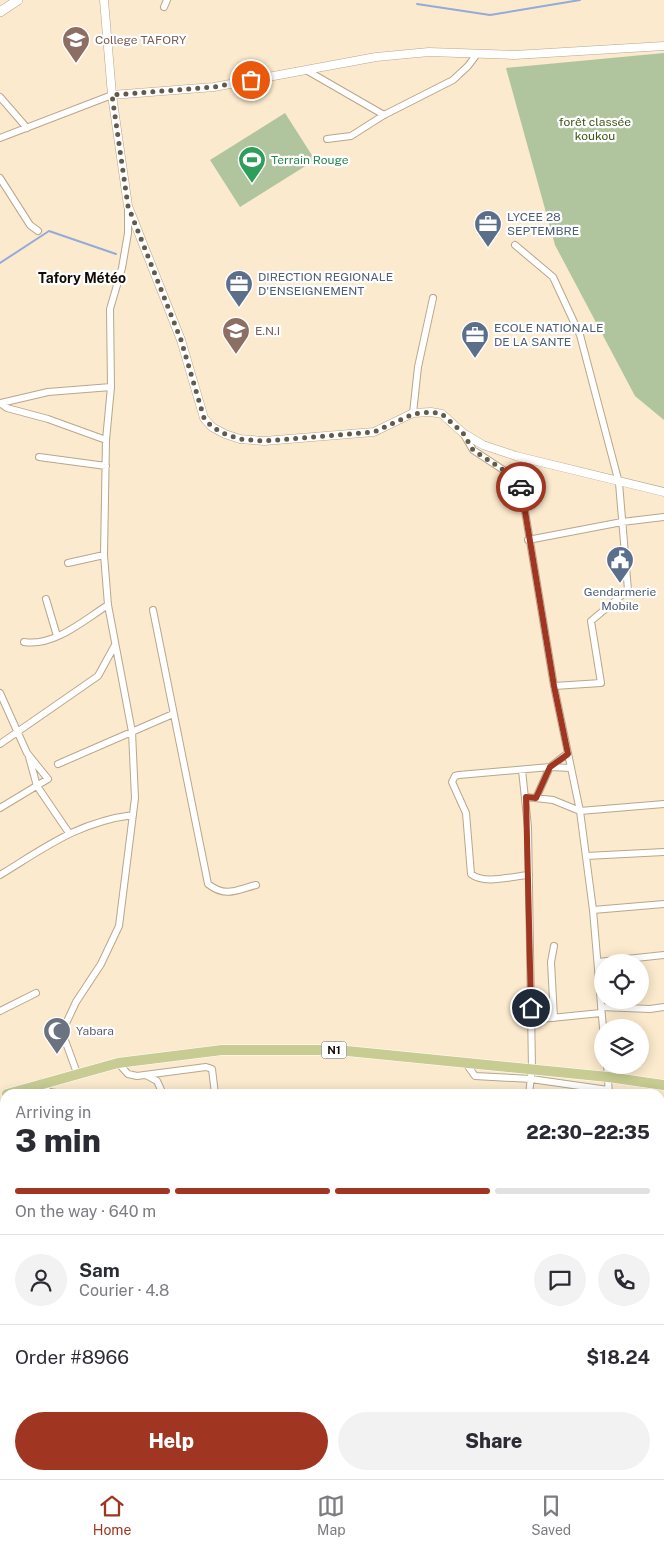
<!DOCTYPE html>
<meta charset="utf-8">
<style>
:root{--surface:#fff;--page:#f2f2f3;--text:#2b2b33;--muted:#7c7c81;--line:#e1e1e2;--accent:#a03621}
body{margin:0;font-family:"Public Sans",sans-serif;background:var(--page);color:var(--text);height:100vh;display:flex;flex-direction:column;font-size:19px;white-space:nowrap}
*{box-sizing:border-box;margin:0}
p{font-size:16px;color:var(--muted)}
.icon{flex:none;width:28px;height:28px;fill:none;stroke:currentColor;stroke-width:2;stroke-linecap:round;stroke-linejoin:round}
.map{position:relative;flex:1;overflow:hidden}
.panel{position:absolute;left:0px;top:1089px;width:665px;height:391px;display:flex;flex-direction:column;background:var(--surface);border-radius:15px 15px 0 0;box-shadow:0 2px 12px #0003}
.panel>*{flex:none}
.controls{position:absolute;left:594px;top:954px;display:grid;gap:10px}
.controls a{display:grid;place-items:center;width:55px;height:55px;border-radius:50%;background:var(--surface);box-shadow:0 2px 12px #0003;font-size:25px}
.pin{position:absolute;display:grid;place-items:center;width:42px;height:42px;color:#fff;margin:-21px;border:2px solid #fff;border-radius:50%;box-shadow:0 1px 5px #0007}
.courier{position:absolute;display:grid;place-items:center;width:50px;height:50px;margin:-25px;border:4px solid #a03621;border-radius:50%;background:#fff;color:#222;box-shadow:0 1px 6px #0007}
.summary em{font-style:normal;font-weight:800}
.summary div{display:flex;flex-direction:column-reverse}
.summary{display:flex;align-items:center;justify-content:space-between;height:85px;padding:0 15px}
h1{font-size:32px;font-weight:800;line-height:38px}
.bar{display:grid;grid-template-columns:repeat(4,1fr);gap:8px 5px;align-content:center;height:60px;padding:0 15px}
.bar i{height:6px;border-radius:4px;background:var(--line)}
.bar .on{background:var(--accent)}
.bar p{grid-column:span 4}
.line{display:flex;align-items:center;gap:12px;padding:0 15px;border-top:1px solid var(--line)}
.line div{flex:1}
.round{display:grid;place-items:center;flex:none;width:52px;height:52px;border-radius:26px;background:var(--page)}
.action{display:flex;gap:10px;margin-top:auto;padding:10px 15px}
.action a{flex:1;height:58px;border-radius:30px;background:var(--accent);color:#fff;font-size:20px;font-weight:800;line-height:58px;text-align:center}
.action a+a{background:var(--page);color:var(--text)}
.tabs{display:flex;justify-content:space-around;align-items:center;height:70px;border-top:1px solid var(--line);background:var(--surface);font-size:14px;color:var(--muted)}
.tabs a{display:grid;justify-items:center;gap:2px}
.tabs .on{color:var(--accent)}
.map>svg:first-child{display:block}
.green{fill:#b0c59d}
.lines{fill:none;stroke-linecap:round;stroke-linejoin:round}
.stream{stroke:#95aad7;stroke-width:2}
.minor-casing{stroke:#b8a78c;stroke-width:8}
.tertiary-casing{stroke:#b8a78c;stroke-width:9}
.secondary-casing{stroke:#b8a78c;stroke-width:10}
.trunk-casing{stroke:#fff;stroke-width:11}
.minor{stroke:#fff;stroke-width:6}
.tertiary{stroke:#fff;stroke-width:8}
.secondary{stroke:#fff;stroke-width:9}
.trunk{stroke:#c8cc92;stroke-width:10}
.done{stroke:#645a4a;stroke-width:5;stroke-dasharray:0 9}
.route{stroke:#a03621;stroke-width:6}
.labels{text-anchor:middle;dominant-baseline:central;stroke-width:4.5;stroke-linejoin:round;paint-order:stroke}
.shield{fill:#fff;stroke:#59554f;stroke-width:1}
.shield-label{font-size:11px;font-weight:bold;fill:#120c04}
.education-label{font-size:12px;fill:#785e54;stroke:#fff;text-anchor:start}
.park-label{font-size:12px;fill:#3a5714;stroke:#fff}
.leisure-label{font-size:12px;fill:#27864d;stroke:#fff;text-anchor:start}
.service-label{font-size:12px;fill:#4e5e75;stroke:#fff;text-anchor:start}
.worship-label{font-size:12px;fill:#5b616d;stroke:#fff;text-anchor:start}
.neighbourhood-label{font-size:14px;font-weight:bold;fill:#120c04;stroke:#fff}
</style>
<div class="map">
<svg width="664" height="1479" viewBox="0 0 664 1479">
<rect width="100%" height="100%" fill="#fbeacd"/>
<!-- green -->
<path class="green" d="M664 53V420L635 396 555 245 506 68Z
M285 113 315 160 240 207 210 160Z"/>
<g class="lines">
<!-- stream -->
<path class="stream" d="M417 4 490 15 580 0
M0 263 49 231 116 254"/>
<defs>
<path id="minor" d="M164 7 167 0
M306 70 384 115
M0 97 27 128
M0 138 112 95
M327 139 351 136 384 115 453 80 468 66 477 54
M0 178 30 225 38 231
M515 245 553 277 580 335 619 483 628 590 591 621 601 683 554 686
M0 403 7 408 48 419 106 440
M1 403 48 392 111 387
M413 413 418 367 433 298
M463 433 473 450 520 481 554 686 580 811 593 910 603 1028
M39 457 106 466
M528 540 622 522 664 517
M68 563 104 555
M46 599 57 636
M153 610 208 884C226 898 236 890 256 885
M24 642C54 647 84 620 108 605
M0 693 27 753 48 779 0 808
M0 744 98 676 115 645
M29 757 37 786 69 833
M58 764 173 714
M522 770 528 827 532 1069 529 1094
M526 797 553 800 580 811 664 804
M536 798 550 767 571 768
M586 856 664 852
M0 875C46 847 78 822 133 815
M529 875C513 876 484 885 471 874L466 813 452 782 455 776 459 775 550 767 568 753
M593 910 664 904
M554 946 551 962 554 1018
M598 962 664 955
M601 1007 650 1009 664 1007
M0 1011 36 993
M531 1020 601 1013
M465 1062 475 1076 531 1079 608 1090
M118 1063 128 1074 137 1076 206 1067 212 1069 215 1094
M607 1065 609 1094
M77 1073 62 1032 76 1002 101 964 119 926 135 798 132 732 108 605 104 555 106 440 111 387 110 309 122 268 128 233V210
M146 1075 157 1081 163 1094
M41 1083 49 1092 63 1094
M0 1127 5 1139
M660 1152H664
M0 1170 5 1167
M660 1204 664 1188
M0 1232 5 1230
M660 1260 664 1259
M0 1296 5 1294
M660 1343 664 1344
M0 1416H5
M0 1429 5 1444
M660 1429 664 1423
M173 1475 175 1479
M13 1477 17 1475
M141 1479 148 1475
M453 1479 454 1475
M619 1479 624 1475"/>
<path id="tertiary" d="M104 0 112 95 128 206 181 340 204 418 212 427 225 434 240 439 264 441 374 432 413 413 431 412 442 414 463 433 483 445 516 456 664 492
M112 95 214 87 376 57 429 52 514 55 664 46"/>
<path id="secondary" d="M0 12 18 0"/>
<path id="trunk" d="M7 1094 118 1063 222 1050H337L608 1077 664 1085"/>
</defs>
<!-- minor casing -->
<use href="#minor" class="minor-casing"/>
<!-- tertiary casing -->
<use href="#tertiary" class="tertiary-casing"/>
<!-- secondary casing -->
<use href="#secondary" class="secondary-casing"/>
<!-- trunk casing -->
<use href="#trunk" class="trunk-casing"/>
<!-- minor -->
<use href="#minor" class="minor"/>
<!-- tertiary -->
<use href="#tertiary" class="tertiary"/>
<!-- secondary -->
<use href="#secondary" class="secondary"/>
<!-- trunk -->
<use href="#trunk" class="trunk"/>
</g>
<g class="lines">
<!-- done -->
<path class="done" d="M251 80 214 87 112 95 128 206 181 340 204 418 212 427 225 434 240 439 264 441 374 432 413 414 431 412 442 414 463 433 473 450 520 481 521 487"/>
<!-- route -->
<path class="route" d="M521 487 554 686 568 754 550 767 536 798 526 797 531 1008"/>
</g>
<!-- icons -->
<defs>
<symbol id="university-pin" viewBox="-11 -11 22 30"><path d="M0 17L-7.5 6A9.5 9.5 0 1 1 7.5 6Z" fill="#8d6e63" stroke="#fff"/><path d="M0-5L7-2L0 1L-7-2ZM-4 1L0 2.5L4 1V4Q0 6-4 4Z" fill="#fff"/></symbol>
<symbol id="stadium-pin" viewBox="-11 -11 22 30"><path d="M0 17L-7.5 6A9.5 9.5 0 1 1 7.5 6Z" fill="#2e9e5b" stroke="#fff"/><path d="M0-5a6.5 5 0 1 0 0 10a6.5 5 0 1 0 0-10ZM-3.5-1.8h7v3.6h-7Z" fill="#fff"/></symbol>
<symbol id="office-pin" viewBox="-11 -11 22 30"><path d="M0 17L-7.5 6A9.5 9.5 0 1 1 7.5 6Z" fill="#5c6f8a" stroke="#fff"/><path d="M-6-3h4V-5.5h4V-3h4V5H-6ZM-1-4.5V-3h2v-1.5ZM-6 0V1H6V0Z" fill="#fff"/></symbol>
<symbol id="civic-pin" viewBox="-11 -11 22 30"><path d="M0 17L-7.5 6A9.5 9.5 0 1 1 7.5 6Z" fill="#5c6f8a" stroke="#fff"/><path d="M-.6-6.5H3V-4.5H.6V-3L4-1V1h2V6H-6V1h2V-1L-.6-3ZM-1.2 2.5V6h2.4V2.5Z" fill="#fff"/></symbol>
<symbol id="mosque-pin" viewBox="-11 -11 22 30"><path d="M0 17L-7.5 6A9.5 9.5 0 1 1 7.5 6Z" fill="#6b7280" stroke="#fff"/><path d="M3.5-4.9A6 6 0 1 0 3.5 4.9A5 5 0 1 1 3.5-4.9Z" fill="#fff"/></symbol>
</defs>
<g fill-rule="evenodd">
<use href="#university-pin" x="60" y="24" width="32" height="43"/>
<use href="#stadium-pin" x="236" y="144" width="32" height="43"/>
<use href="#office-pin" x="472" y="208" width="32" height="43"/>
<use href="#office-pin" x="223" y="268" width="32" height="43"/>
<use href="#university-pin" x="220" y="315" width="32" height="43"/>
<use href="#office-pin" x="459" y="319" width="32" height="43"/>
<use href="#civic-pin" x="604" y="544" width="32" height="43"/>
<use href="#mosque-pin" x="41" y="1015" width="32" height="43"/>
</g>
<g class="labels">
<!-- shield labels -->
<rect class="shield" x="321.5" y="1041.5" width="25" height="17" rx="4"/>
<g class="shield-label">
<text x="334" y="1050">N1</text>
</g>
<!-- education labels -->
<g class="education-label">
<text x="95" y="40">College TAFORY</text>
<text x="255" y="331">E.N.I</text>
</g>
<!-- park labels -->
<g class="park-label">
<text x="595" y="122">forêt classée<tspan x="595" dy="14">koukou</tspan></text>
</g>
<!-- leisure labels -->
<g class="leisure-label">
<text x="271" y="160">Terrain Rouge</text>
</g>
<!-- service labels -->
<g class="service-label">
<text x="507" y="217">LYCEE 28<tspan x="507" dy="14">SEPTEMBRE</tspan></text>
<text x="258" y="277">DIRECTION REGIONALE<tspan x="258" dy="14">D'ENSEIGNEMENT</tspan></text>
<text x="494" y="328">ECOLE NATIONALE<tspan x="494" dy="14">DE LA SANTE</tspan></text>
<text x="620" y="592" text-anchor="middle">Gendarmerie<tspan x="620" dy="14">Mobile</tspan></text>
</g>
<!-- worship labels -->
<g class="worship-label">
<text x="76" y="1031">Yabara</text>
</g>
<!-- neighbourhood labels -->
<g class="neighbourhood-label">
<text x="82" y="278">Tafory Météo</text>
</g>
</g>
</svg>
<div class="controls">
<a><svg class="icon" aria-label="locate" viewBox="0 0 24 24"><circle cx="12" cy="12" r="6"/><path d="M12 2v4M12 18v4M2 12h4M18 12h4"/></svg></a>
<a><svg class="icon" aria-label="layers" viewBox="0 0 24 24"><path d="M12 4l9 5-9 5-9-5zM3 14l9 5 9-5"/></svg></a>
</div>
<div class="pin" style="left:251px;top:80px;background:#ea580c"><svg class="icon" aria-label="bag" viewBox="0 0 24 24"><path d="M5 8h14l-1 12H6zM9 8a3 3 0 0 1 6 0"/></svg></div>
<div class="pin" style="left:531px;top:1008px;background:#1f2937"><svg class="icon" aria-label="home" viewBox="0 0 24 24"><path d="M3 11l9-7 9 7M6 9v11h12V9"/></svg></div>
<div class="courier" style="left:521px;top:487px"><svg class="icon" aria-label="car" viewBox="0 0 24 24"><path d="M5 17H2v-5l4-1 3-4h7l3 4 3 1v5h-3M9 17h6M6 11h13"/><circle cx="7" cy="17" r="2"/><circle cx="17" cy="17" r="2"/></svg></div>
<section class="panel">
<div class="summary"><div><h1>3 min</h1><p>Arriving in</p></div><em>22:30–22:35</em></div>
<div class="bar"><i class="on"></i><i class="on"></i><i class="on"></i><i></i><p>On the way · 640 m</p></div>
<div class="line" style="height:90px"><a class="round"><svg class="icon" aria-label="person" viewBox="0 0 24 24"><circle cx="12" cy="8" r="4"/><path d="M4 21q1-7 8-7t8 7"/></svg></a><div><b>Sam</b><p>Courier · 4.8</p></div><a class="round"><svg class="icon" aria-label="chat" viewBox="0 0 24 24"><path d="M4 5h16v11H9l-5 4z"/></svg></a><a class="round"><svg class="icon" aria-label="phone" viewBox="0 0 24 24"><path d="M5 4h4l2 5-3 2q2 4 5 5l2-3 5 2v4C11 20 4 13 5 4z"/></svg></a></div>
<div class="line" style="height:65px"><div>Order #8966</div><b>$18.24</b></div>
<div class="action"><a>Help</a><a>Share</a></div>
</section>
</div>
<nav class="tabs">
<a class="on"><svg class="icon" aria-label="home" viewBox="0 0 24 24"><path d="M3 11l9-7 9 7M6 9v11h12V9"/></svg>Home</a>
<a><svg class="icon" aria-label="map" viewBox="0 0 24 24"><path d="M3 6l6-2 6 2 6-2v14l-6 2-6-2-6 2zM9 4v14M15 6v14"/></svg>Map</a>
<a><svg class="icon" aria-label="saved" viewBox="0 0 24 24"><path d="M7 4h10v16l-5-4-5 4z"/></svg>Saved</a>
</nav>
